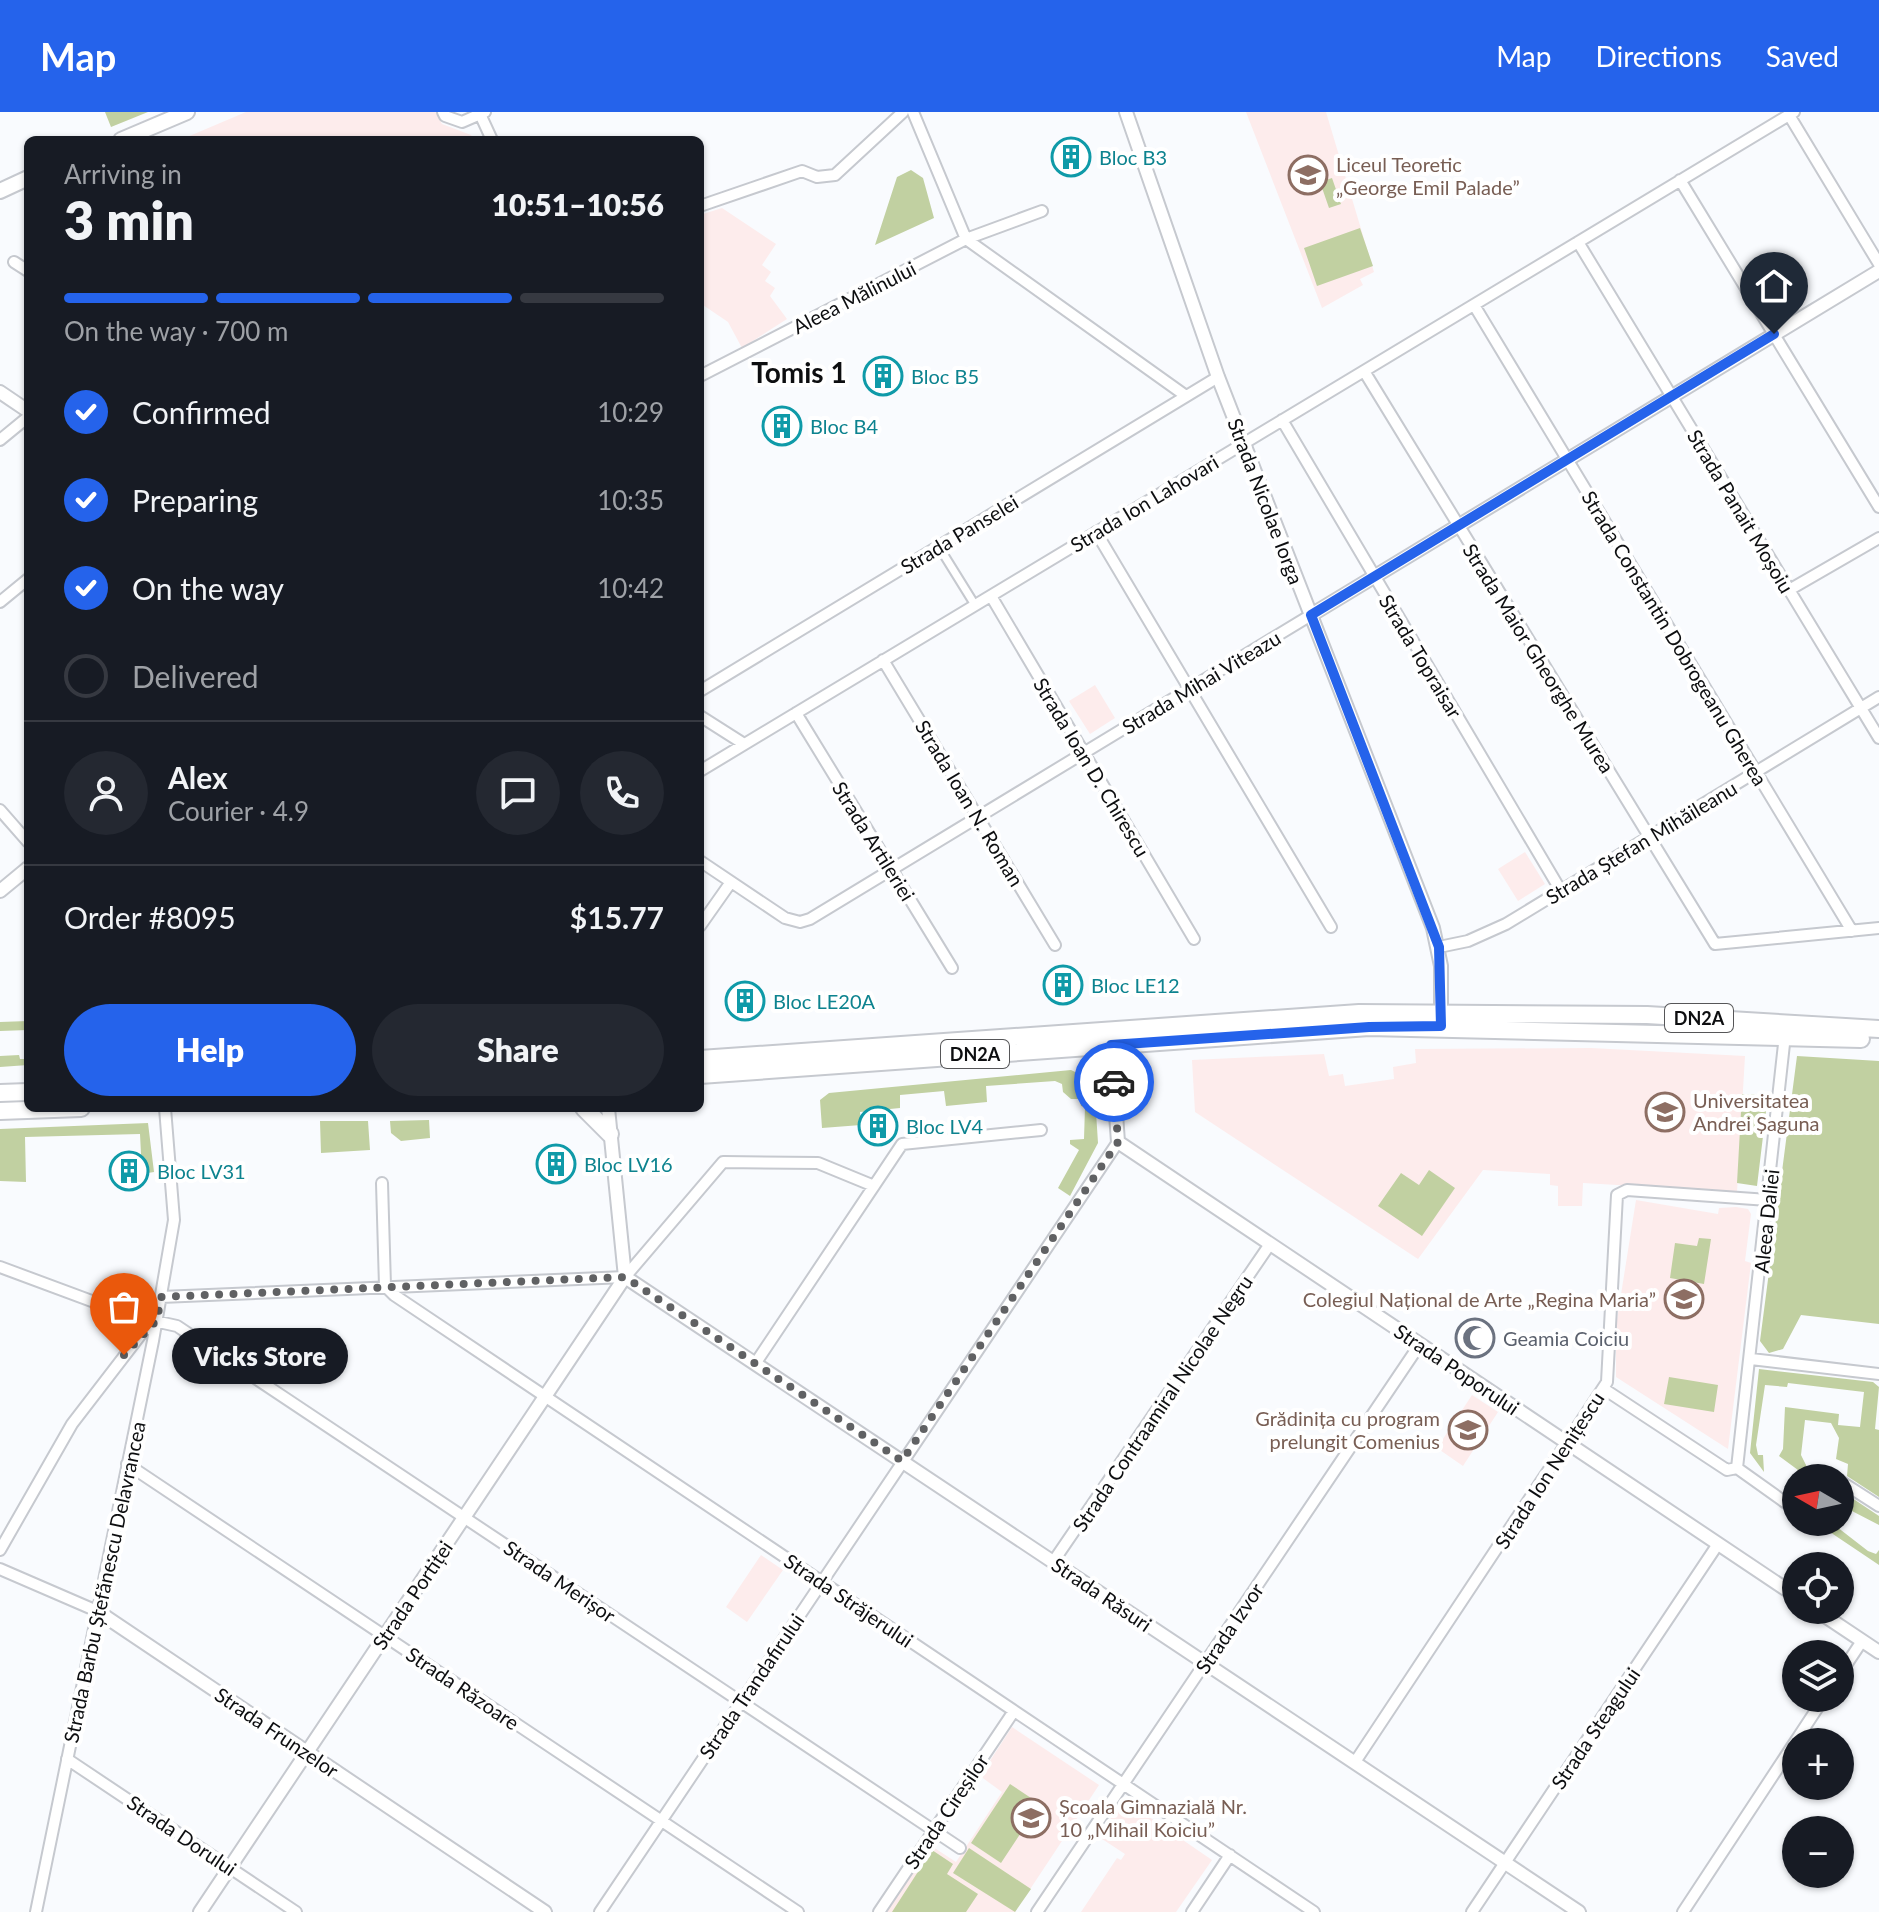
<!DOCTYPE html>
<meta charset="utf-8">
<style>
:root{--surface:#171b24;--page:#242831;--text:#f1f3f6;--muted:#9ea1a6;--line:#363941;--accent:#2563eb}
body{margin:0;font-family:Lato,sans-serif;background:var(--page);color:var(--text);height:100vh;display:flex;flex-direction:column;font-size:30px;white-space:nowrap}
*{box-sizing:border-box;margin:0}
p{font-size:26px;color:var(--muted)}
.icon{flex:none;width:44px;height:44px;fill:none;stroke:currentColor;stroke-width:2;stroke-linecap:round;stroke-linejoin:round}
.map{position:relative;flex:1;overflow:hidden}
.drawer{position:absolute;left:24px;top:24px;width:680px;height:976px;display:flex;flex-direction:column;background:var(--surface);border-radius:12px;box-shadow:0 2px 6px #0004}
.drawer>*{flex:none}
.needle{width:52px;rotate:279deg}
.controls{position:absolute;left:1782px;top:1352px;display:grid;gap:16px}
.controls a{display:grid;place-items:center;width:72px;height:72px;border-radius:50%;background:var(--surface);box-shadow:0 2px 6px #0004;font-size:40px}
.pin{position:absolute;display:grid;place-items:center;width:68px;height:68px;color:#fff;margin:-82px -34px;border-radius:50% 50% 50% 0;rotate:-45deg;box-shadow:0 0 8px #0007}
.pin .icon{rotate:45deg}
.courier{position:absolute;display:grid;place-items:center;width:80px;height:80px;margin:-40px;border:6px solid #2563eb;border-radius:50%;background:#fff;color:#222;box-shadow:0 2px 10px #0007}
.bubble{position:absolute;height:56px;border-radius:28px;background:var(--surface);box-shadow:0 2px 6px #0004;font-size:26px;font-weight:800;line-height:56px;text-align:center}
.overview em{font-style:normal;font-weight:800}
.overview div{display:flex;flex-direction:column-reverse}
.overview{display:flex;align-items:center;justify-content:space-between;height:136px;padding:0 40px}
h1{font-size:52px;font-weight:800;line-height:60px}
.bar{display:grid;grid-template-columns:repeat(4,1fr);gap:12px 8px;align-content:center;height:96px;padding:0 40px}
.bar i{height:10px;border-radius:6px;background:var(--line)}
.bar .current{background:var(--accent)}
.bar p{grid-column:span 4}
.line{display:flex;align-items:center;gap:20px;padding:0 40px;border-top:2px solid var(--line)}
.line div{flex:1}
.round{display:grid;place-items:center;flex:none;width:84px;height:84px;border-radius:42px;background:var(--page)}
ol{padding:0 40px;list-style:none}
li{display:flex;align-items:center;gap:24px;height:88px}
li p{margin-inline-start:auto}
li .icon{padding:8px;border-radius:50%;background:var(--accent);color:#fff;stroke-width:4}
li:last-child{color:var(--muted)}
li i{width:44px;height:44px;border:4px solid var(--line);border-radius:50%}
.cta{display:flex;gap:16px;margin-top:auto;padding:16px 40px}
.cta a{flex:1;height:92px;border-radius:48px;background:var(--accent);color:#fff;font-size:32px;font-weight:800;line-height:92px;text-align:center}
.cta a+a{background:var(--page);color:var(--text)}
header{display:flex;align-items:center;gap:48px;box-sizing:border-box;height:112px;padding:0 40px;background:var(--accent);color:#fff}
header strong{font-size:38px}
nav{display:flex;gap:44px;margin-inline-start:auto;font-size:28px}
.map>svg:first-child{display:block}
.education{fill:#fdecec}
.green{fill:#c1d0a1}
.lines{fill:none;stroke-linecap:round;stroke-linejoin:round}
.pedestrian-casing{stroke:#c6c9cf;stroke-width:11}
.minor-casing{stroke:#c6c9cf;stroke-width:14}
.tertiary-casing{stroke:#c6c9cf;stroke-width:16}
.secondary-casing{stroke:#c6c9cf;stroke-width:18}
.primary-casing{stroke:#c6c9cf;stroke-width:20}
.pedestrian{stroke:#fff;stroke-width:7}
.minor{stroke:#fff;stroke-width:10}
.tertiary{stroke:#fff;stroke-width:12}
.secondary{stroke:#fff;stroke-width:14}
.primary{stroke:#fff;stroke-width:16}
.done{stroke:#606163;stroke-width:8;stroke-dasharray:0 14.4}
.route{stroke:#2563eb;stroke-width:10}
.labels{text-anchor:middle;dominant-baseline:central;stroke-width:8;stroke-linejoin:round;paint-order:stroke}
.shield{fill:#fff;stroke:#565658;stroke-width:2}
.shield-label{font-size:18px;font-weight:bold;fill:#0d0e10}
.culture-label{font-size:20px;fill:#0d838f;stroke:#fff;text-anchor:start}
.education-label{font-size:20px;fill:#785e54;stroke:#fff;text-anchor:start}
.street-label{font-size:20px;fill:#0d0e10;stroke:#fff}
.worship-label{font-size:20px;fill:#5b616d;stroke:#fff;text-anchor:start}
.district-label{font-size:28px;font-weight:bold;fill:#0d0e10;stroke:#fff}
</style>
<header>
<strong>Map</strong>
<nav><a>Map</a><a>Directions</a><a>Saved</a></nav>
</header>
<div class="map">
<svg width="1879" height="1800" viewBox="0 0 1879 1800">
<rect width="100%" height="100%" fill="#f9fbfe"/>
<!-- education -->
<path class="education" d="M246 0H436L442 12 471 23 474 28H180Z
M1246 0H1326L1374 160 1360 167 1363 173 1322 196Z
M722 96 776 132 762 153 771 160 765 169 775 176 770 184 787 207 742 236 728 210 700 191V103Z
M1095 573 1115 606 1090 622 1069 589Z
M1525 740 1545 772 1518 789 1498 757Z
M1591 936 1745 944 1737 1080 1583 1071 1582 1094H1558V1074L1550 1073V1062L1483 1058 1418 1147 1195 1000 1192 948 1324 942 1329 964 1343 962 1345 974 1394 967 1393 955 1416 951 1415 937Z
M1636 1088 1718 1102 1719 1096 1736 1095 1748 1097 1751 1102 1745 1149 1751 1151 1728 1337 1616 1265V1214Z
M1472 1283 1498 1300 1463 1354 1437 1336Z
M761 1443 783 1458 747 1510 726 1495Z
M1012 1615 1099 1673 1015 1800H886L930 1733 956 1750 1002 1680 980 1664Z
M1123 1687 1212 1748 1176 1800H1081L1117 1746 1121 1748 1125 1742 1099 1725Z"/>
<!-- green -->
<path class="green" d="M105 0H148L111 15Z
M911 58 923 66 934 106 875 133 897 65Z
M1332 66 1341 92 1329 96 1320 70Z
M1360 116 1373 154 1317 174 1304 136Z
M28 909V918L0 919V910Z
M19 943 20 947H28V953L0 955V944Z
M1797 944 1879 949V1212L1801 1203 1783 1237 1769 1241 1760 1229Z
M1071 958 1094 969 1098 1031 1070 1084 1058 1076 1079 1038 1070 1032V1028L1084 1027 1085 995 1081 994 1080 987H1071L1063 980 1062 972 1055 969 986 974 987 990 946 994 944 979 900 983V996L860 1000 861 1013 822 1016 820 988 829 981Z
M1742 982 1768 983 1757 1074 1737 1071Z
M429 1008 430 1026 401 1029 391 1021 390 1009Z
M320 1009H368L370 1038 321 1041Z
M148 1011 154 1060 142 1062 140 1022 25 1025 26 1070 0 1069V1017Z
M1429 1058 1455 1076 1422 1124 1378 1094 1401 1061 1419 1073Z
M1699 1126 1711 1127 1704 1172 1670 1166 1675 1131 1697 1134Z
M1759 1257 1873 1270 1879 1275 1875 1317 1879 1318V1385L1847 1364 1848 1352 1836 1347 1839 1326 1831 1311 1805 1308 1801 1343 1808 1357 1788 1378 1785 1375 1798 1358 1779 1344 1783 1337 1785 1295 1839 1302 1838 1313 1860 1315 1864 1280 1788 1271 1787 1275 1765 1273 1756 1333 1758 1343H1763L1764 1360 1750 1341Z
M1669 1265 1718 1273 1714 1300 1664 1292Z
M1840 1378 1879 1404V1413L1850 1398 1851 1394 1840 1387Z
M1815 1410 1837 1415 1868 1439 1876 1442 1879 1438V1453Z
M1010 1672 1040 1692 1001 1751 971 1731Z
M969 1736 1031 1777 1015 1800 953 1761Z
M932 1738 953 1752 947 1762 978 1782 966 1800H892Z"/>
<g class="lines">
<defs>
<path id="pedestrian" d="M939 435 975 493"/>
<path id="minor" d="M443 0 445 4 462 10 485 0
M913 0 966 127
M480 2 492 28
M1789 3 1879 152
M1680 68 1879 395
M700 94 802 59 817 65 835 63 903 0
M966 127 1186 284
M1578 130 1879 626
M14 150 28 159
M1474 193 1852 819
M1364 259 1715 832 1879 816
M700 264 966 127 1042 99
M1282 308 1561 779
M0 328 28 305
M1096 420 1331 815
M1789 478 1879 426
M991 484 1194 827
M0 490 28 467
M883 548 1055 833
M700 579 1218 265
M796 601 952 856
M700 604 744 632
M700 659 1794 0
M0 698 28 730
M700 749 785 806 800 810 810 807 1311 503
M700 814 731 770
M1439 835 1468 829 1506 812 1879 585
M1785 923 1737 1356 1786 1391 1796 1379
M382 1071 385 1174 394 1183 1314 1800
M0 1155 132 1204 177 1214 960 1736
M161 1185 625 1165 723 1050 818 1051 874 1074
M1751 1247 1879 1262
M755 1252 902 1032 1041 1018
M1604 1277 1727 1358 1737 1356
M127 1352 798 1800
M1808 1366 1814 1359 1835 1366
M1840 1369 1879 1394
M0 1438 72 1312 142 1221 157 1208
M1053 1450 1270 1132
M0 1457 97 1499
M1840 1562 1862 1529
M67 1647 296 1800
M1355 1650 1607 1270 1617 1083 1627 1078 1768 1088
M36 1800 153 1229 174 1108 165 996
M600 1800 1118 1030
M879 1800 1014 1599
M1037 1800 1420 1232
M1192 1800 1230 1743
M1472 1800 1718 1432
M1683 1800 1824 1586"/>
<path id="tertiary" d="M1126 0 1218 265 1433 816 1441 854V907
M0 280 28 299
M1311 503 1879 159
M0 779 28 756
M1111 933 1118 1030 1796 1484
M608 996 625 1165
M625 1165 1579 1800
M1816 1498 1879 1540
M97 1499 545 1800
M200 1800 625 1165"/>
<path id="secondary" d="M121 28 187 0
M0 79 28 66"/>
<path id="primary" d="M700 947 1359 901 1647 903 1879 917
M700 963 1369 915 1861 927
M0 981 28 980
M584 996 610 1022
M0 999 81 996"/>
</defs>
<!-- pedestrian casing -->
<use href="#pedestrian" class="pedestrian-casing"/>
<!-- minor casing -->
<use href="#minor" class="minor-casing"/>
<!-- tertiary casing -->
<use href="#tertiary" class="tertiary-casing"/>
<!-- secondary casing -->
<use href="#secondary" class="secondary-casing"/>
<!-- primary casing -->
<use href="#primary" class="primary-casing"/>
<!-- pedestrian -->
<use href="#pedestrian" class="pedestrian"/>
<!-- minor -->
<use href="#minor" class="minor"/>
<!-- tertiary -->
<use href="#tertiary" class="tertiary"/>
<!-- secondary -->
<use href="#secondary" class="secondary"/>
<!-- primary -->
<use href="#primary" class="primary"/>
</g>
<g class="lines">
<!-- done -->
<path class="done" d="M124 1243 157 1208 161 1185 625 1165 902 1349 1118 1030 1114 970"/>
<!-- route -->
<path class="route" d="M1114 970 1111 933 1369 915 1441 914 1439 835 1311 503 1774 222"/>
</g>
<!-- icons -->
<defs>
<symbol id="building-ring" viewBox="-11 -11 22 22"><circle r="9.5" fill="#fff" stroke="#0f9aa8" stroke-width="1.5"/><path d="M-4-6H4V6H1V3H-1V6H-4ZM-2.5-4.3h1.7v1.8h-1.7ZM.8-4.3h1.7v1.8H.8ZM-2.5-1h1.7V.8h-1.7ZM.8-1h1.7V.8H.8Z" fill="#0f9aa8"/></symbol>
<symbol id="school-ring" viewBox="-11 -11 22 22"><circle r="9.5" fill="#fff" stroke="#8d6e63" stroke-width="1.5"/><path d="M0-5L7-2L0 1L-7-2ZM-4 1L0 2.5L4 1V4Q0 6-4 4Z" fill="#8d6e63"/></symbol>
<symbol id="university-ring" viewBox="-11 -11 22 22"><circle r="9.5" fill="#fff" stroke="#8d6e63" stroke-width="1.5"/><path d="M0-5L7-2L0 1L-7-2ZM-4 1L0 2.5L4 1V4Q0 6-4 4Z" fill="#8d6e63"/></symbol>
<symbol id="mosque-ring" viewBox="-11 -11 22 22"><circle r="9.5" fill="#fff" stroke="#6b7280" stroke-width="1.5"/><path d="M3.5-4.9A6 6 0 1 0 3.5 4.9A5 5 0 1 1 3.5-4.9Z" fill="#6b7280"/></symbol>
</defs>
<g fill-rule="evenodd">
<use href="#building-ring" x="1049" y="23" width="44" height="44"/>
<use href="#school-ring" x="1286" y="41" width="44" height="44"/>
<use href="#building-ring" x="861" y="242" width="44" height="44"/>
<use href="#building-ring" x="760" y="292" width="44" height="44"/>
<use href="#building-ring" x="1041" y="851" width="44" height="44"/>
<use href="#building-ring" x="723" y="867" width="44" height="44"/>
<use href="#university-ring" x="1643" y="978" width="44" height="44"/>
<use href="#building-ring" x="856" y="992" width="44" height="44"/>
<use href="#building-ring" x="534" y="1030" width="44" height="44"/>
<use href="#building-ring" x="107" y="1037" width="44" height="44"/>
<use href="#school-ring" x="1662" y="1165" width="44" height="44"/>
<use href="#mosque-ring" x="1453" y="1204" width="44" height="44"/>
<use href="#school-ring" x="1446" y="1296" width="44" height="44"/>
<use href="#school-ring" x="1009" y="1684" width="44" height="44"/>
</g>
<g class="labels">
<!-- shield labels -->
<g class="shield">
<rect x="1665" y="892" width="68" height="28" rx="6"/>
<rect x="941" y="928" width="68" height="28" rx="6"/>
</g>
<g class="shield-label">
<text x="1699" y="906">DN2A</text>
<text x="975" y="942">DN2A</text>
</g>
<!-- culture labels -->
<g class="culture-label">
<text x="1099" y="45">Bloc B3</text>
<text x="911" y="264">Bloc B5</text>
<text x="810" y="314">Bloc B4</text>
<text x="1091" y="873">Bloc LE12</text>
<text x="773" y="889">Bloc LE20A</text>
<text x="906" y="1014">Bloc LV4</text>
<text x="584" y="1052">Bloc LV16</text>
<text x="157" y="1059">Bloc LV31</text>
</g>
<!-- education labels -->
<g class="education-label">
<text x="1336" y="52">Liceul Teoretic<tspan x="1336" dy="23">„George Emil Palade”</tspan></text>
<text x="1693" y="988">Universitatea<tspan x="1693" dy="23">Andrei Șaguna</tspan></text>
<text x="1656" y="1187" text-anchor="end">Colegiul Național de Arte „Regina Maria”</text>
<text x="1440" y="1306" text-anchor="end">Grădinița cu program<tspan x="1440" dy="23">prelungit Comenius</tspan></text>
<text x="1059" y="1694">Școala Gimnazială Nr.<tspan x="1059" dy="23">10 „Mihail Koiciu”</tspan></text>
</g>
<!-- street labels -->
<g class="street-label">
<text transform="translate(854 185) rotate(-27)">Aleea Mălinului</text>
<text transform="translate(1266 389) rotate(69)">Strada Nicolae Iorga</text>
<text transform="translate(1144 391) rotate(-31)">Strada Ion Lahovari</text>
<text transform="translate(1741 399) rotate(59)">Strada Panait Moșoiu</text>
<text transform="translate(959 422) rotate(-31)">Strada Panselei</text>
<text transform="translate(1675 526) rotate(59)">Strada Constantin Dobrogeanu Gherea</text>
<text transform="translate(1421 544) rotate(59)">Strada Topraisar</text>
<text transform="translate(1539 546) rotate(58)">Strada Maior Gheorghe Murea</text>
<text transform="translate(1201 570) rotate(-31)">Strada Mihai Viteazu</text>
<text transform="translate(1092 655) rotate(59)">Strada Ioan D. Chirescu</text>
<text transform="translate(970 691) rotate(59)">Strada Ioan N. Roman</text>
<text transform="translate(874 729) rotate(58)">Strada Artileriei</text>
<text transform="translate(1641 730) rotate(-31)">Strada Ștefan Mihăileanu</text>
<text transform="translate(1766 1109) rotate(-84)">Aleea Daliei</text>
<text transform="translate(1457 1257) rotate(34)">Strada Poporului</text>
<text transform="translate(1162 1291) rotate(-56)">Strada Contraamiral Nicolae Negru</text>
<text transform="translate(1549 1358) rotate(-57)">Strada Ion Nenițescu</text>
<text transform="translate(560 1469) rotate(34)">Strada Merișor</text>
<text transform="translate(104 1470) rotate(-78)">Strada Barbu Ștefănescu Delavrancea</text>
<text transform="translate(1102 1482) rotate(34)">Strada Răsuri</text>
<text transform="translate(412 1483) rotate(-56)">Strada Portiței</text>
<text transform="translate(849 1488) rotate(34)">Strada Străjerului</text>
<text transform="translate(1229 1516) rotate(-56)">Strada Izvor</text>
<text transform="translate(751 1574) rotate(-56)">Strada Trandafirului</text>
<text transform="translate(463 1576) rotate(34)">Strada Răzoare</text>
<text transform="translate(1595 1616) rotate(-56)">Strada Steagului</text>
<text transform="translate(277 1620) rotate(34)">Strada Frunzelor</text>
<text transform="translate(946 1699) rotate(-56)">Strada Cireșilor</text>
<text transform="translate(182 1723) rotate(34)">Strada Dorului</text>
</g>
<!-- worship labels -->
<g class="worship-label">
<text x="1503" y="1226">Geamia Coiciu</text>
</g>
<!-- district labels -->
<g class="district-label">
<text x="799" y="260">Tomis 1</text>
</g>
</g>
</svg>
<div class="controls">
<a><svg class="needle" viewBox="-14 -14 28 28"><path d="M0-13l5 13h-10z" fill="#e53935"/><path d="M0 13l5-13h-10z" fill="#9ea1a6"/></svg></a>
<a><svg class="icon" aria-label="locate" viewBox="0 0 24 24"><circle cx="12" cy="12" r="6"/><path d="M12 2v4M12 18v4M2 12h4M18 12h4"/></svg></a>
<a><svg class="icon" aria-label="layers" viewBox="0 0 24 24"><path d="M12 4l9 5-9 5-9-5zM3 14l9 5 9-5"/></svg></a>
<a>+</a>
<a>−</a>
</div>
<div class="pin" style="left:124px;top:1243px;background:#ea580c"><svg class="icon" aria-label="bag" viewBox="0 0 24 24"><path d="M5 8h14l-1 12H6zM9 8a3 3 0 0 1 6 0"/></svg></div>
<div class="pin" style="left:1774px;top:222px;background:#1f2937"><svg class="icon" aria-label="home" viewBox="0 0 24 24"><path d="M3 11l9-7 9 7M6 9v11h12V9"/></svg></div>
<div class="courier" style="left:1114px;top:970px"><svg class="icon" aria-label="car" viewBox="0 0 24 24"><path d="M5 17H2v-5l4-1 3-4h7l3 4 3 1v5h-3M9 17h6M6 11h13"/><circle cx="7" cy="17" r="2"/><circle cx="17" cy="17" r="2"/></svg></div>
<div class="bubble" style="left:172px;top:1216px;width:176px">Vicks Store</div>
<section class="drawer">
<div class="overview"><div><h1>3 min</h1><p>Arriving in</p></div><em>10:51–10:56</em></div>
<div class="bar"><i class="current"></i><i class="current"></i><i class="current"></i><i></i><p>On the way · 700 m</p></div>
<ol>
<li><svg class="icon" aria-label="check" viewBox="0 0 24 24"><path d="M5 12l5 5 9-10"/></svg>Confirmed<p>10:29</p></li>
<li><svg class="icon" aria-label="check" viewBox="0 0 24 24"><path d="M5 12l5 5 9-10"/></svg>Preparing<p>10:35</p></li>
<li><svg class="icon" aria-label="check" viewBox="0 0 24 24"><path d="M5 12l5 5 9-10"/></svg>On the way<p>10:42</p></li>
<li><i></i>Delivered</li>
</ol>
<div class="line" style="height:144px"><a class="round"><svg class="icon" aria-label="person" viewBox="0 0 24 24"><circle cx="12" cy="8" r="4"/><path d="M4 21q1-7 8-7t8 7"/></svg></a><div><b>Alex</b><p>Courier · 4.9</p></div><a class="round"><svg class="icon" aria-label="chat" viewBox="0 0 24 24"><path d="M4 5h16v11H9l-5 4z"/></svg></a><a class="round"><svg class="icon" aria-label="phone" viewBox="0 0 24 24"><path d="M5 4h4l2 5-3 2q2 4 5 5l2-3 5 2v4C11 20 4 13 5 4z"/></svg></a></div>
<div class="line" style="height:104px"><div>Order #8095</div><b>$15.77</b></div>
<div class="cta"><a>Help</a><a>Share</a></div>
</section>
</div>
